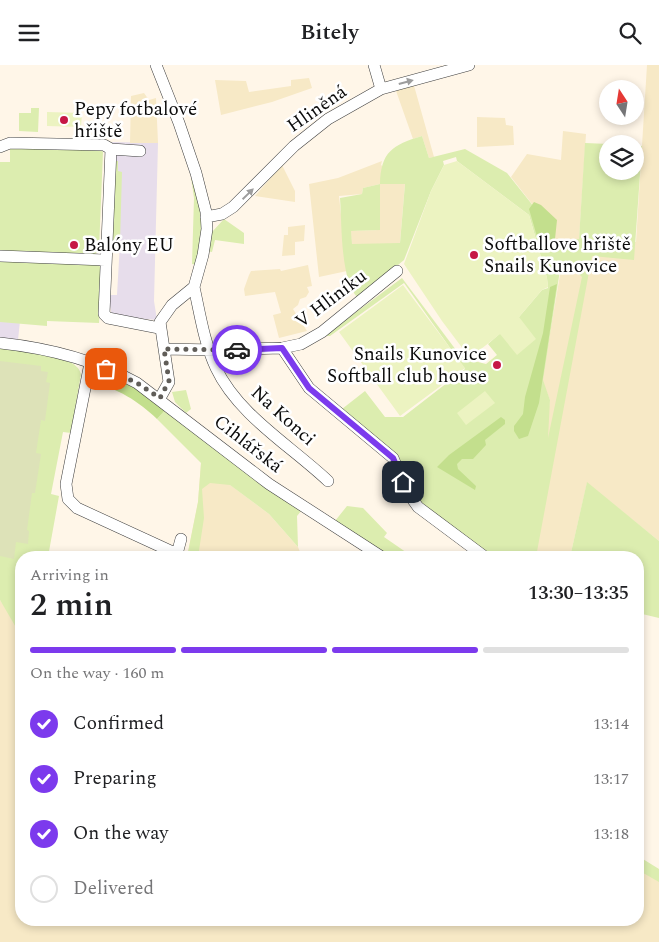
<!DOCTYPE html>
<meta charset="utf-8">
<style>
:root{--surface:#fff;--page:#f2f2f2;--text:#202124;--muted:#757577;--line:#e0e0e0;--accent:#7c3aed}
body{margin:0;font-family:Spectral,serif;background:var(--page);color:var(--text);height:100vh;display:flex;flex-direction:column;font-size:19px;white-space:nowrap}
*{box-sizing:border-box;margin:0}
p{font-size:16px;color:var(--muted)}
.icon{flex:none;width:28px;height:28px;fill:none;stroke:currentColor;stroke-width:2;stroke-linecap:round;stroke-linejoin:round}
.map{position:relative;flex:1;overflow:hidden}
.drawer{position:absolute;left:15px;top:486px;width:629px;height:375px;display:flex;flex-direction:column;background:var(--surface);border-radius:20px;box-shadow:0 2px 8px #0003}
.drawer>*{flex:none}
.needle{width:32px;rotate:348deg}
.tools{position:absolute;left:599px;top:15px;display:grid;gap:10px}
.tools a{display:grid;place-items:center;width:45px;height:45px;border-radius:50%;background:var(--surface);box-shadow:0 2px 8px #0003;font-size:25px}
.pin{position:absolute;display:grid;place-items:center;width:42px;height:42px;color:#fff;margin:-21px;border-radius:10px;box-shadow:0 2px 8px #0006}
.courier{position:absolute;display:grid;place-items:center;width:50px;height:50px;margin:-25px;border:4px solid #7c3aed;border-radius:50%;background:#fff;color:#222;box-shadow:0 1px 6px #0007}
.overview em{font-style:normal;font-weight:600}
.overview div{display:flex;flex-direction:column-reverse}
.overview{display:flex;align-items:center;justify-content:space-between;height:85px;padding:0 15px}
h1{font-size:32px;font-weight:600;line-height:38px}
.bar{display:grid;grid-template-columns:repeat(4,1fr);gap:8px 5px;align-content:center;height:60px;padding:0 15px}
.bar i{height:6px;border-radius:4px;background:var(--line)}
.bar .selected{background:var(--accent)}
.bar p{grid-column:span 4}
ol{padding:0 15px;list-style:none}
li{display:flex;align-items:center;gap:15px;height:55px}
li p{margin-inline-start:auto}
li .icon{padding:5px;border-radius:50%;background:var(--accent);color:#fff;stroke-width:4}
li:last-child{color:var(--muted)}
li i{width:28px;height:28px;border:2px solid var(--line);border-radius:50%}
header{display:flex;justify-content:space-between;align-items:center;height:65px;padding:0 15px;background:var(--surface);font-size:22px;font-weight:600}
.map>svg:first-child{display:block}
.industrial{fill:#e7ddeb}
.farmland{fill:#f7e9c6}
.green{fill:#dcedaf;fill-rule:evenodd}
.forest{fill:#c3df8d}
.cemetery{fill:#dde2b8}
.pitch{fill:#ecf3c1}
.lines{fill:none;stroke-linecap:round;stroke-linejoin:round}
.minor-casing{stroke:#3e3e3e;stroke-width:12}
.minor{stroke:#fff;stroke-width:11}
.oneway{fill:#9d9d9d}
.done{stroke:#605d58;stroke-width:5;stroke-dasharray:0 9}
.route{stroke:#7c3aed;stroke-width:6}
.poi-dot{fill:#c61745;stroke:#fff;stroke-width:2}
.labels{text-anchor:middle;dominant-baseline:central;stroke-width:5;stroke-linejoin:round;paint-order:stroke}
.poi-label{font-size:19px;fill:#0b0b0b;stroke:#fff;text-anchor:start}
.street-label{font-size:19px;fill:#0b0b0b;stroke:#fff}
</style>
<header><svg class="icon" aria-label="menu" viewBox="0 0 24 24"><path d="M4 6h16M4 12h16M4 18h16"/></svg>Bitely<svg class="icon" aria-label="search" viewBox="0 0 24 24"><circle cx="10" cy="10" r="6"/><path d="M15 15l6 6"/></svg></header>
<div class="map">
<svg width="659" height="877" viewBox="0 0 659 877">
<rect width="100%" height="100%" fill="#fff6e8"/>
<!-- industrial -->
<path class="industrial" d="M112 77 158 78 154 236 157 255 112 251 108 230H117L120 178Z
M0 254 20 256 18 275 0 273Z"/>
<!-- farmland -->
<path class="farmland" d="M647 0H659V476L587 418 570 492H528L550 335 542 315 566 175 555 174 550 162 511 112 527 89 561 95 563 66 586 69 579 174 636 177Z
M309 13 312 23 272 37 221 50 215 15 246 16 249 27 291 21V15Z
M413 17 434 92 429 93 422 71 413 74 395 23Z
M144 28 149 35 156 33 158 78H130L131 31Z
M477 52 505 53 506 60 513 61 514 80 477 82Z
M382 96 381 100 405 118 399 189 352 196 351 166 379 165 380 119 363 123 362 129 339 131 347 206 319 212 309 119 338 113Z
M282 100 295 126V137L255 131Z
M305 160 304 176 295 177V190L282 191 284 170H288V162Z
M308 200 312 221 307 222 309 227 306 232 300 234 298 240 293 244 307 266 279 273 273 250 281 248 275 227 245 231 244 224 249 210 251 206 280 204 281 206Z
M201 398 269 449 298 482 302 492H187L198 437Z
M0 535 21 565V855H638V799L659 812V877H0Z"/>
<!-- green -->
<path class="green" d="M31 43H39L38 67 19 66V48H31Z
M422 71 429 93 465 84 507 108 550 162 555 174H579L585 78 609 79 608 106H635V80L642 81 634 195 592 191 536 492H490L417 435 407 418 402 403 342 344 365 326 385 352H403L465 304 404 218 330 271H324L402 213 459 289 466 294 486 299 497 290 488 279 519 252 542 225 548 223 547 213 529 150 457 96 456 92 443 96 444 100 431 126 404 195 358 233C340 216 342 158 340 133L362 129 363 123 380 119C381 87 392 80 422 71ZM380 119H405L400 178 352 179 351 166 380 165ZM560 205 576 206 582 212 548 373 550 335 543 315Z
M10 81 101 85 103 87 99 185 95 189 0 187V97H10Z
M114 96H118V106L122 107 120 177H109Z
M191 112C204 149 203 162 196 200L192 199 194 133Z
M224 154 244 168V179L215 175 212 187 207 186 212 167Z
M0 194 97 198 102 204 99 258 47 256V261L0 257Z
M0 283C18 285 78 289 81 309L71 368 63 367 51 429 59 431 48 492H21V571L0 535Z
M186 325 191 344 186 348 175 337 172 327Z
M167 343 301 446 297 451 298 482 269 449 230 420 210 418 202 424 204 453 198 492H187L198 437 201 398 157 354Z
M587 417 659 476V553L638 548V492H570Z
M347 441 363 443 387 468 384 472 413 492H391L335 456Z
M638 791 659 804V817L638 805Z"/>
<!-- forest -->
<path class="forest" d="M534 137 541 140 557 155 555 174 546 180 538 175 529 144Z
M557 219 539 338 528 371 519 374 514 366V361L523 349 525 332 543 268 550 222Z
M105 308 132 320 167 343 157 354C139 337 117 322 91 318L93 311Z
M501 352 505 355V359L485 375 486 380 473 394H462L457 399 458 404 476 421 475 425 437 402 449 390Z"/>
<!-- cemetery -->
<path class="cemetery" d="M0 296 41 301V306L48 307 46 317 50 318 45 356 41 355 36 388 41 389 35 428H32L27 465 29 466 28 479 16 477 14 494 0 491Z"/>
<!-- pitch -->
<path class="pitch" d="M47 47 82 48 81 62 47 61Z
M457 96 529 150 547 213 548 222 542 225 519 252 536 274 517 290 500 269 476 288H466L442 256 404 199 431 126 444 100Z
M403 220 465 303 400 351 339 267Z
M485 326 495 338 466 360 457 348Z"/>
<g class="lines">
<defs>
<path id="minor" d="M156 0 179 58 196 108 206 147 207 164 203 190 194 222 172 240 160 257 169 317 160 333
M374 0 381 24
M0 82 10 78 104 80 111 84 140 86
M111 84 104 249 108 253 159 263
M206 152 222 149 233 142 294 81 328 54 381 24 469 0
M0 191 105 195
M194 222C200 249 204 277 216 303 238 350 291 381 328 416
M0 278C47 283 95 295 137 318L269 419 382 492
M282 283 309 323 393 393 408 428 418 442 485 492
M164 284 215 285 282 283 301 279 322 267 397 206
M90 298 66 419 68 434 77 443 177 489 176 492
M177 489 181 474"/>
</defs>
<!-- minor casing -->
<use href="#minor" class="minor-casing"/>
<!-- minor -->
<use href="#minor" class="minor"/>
</g>
<!-- one-way arrows -->
<defs><path id="oneway-solid" d="M-6-.8H1V-3.2L6.5 0L1 3.2V.8H-6Z" transform="scale(1.25)"/></defs>
<g class="oneway">
<use href="#oneway-solid" transform="translate(406 17) rotate(-15)"/>
<use href="#oneway-solid" transform="translate(248 129) rotate(-44)"/>
</g>
<g class="lines">
<!-- done -->
<path class="done" d="M106 304 137 318 160 333 169 316 164 284 237 285"/>
<!-- route -->
<path class="route" d="M237 285 282 283 309 323 393 393 403 417"/>
</g>
<!-- markers -->
<g class="poi-dot">
<circle cx="64" cy="55" r="5"/>
<circle cx="74" cy="180" r="5"/>
<circle cx="474" cy="190" r="5"/>
<circle cx="497" cy="300" r="5"/>
</g>
<g class="labels">
<!-- poi labels -->
<g class="poi-label">
<text x="74" y="44">Pepy fotbalové<tspan x="74" dy="22">hřiště</tspan></text>
<text x="484" y="179">Softballove hřiště<tspan x="484" dy="22">Snails Kunovice</tspan></text>
<text x="84" y="180">Balóny EU</text>
<text x="487" y="289" text-anchor="end">Snails Kunovice<tspan x="487" dy="22">Softball club house</tspan></text>
</g>
<!-- street labels -->
<g class="street-label">
<text transform="translate(317 44) rotate(-35)">Hliněná</text>
<text transform="translate(331 234) rotate(-37)">V Hliníku</text>
<text transform="translate(283 351) rotate(42)">Na Konci</text>
<text transform="translate(248 379) rotate(38)">Cihlářská</text>
</g>
</g>
</svg>
<div class="tools">
<a><svg class="needle" viewBox="-14 -14 28 28"><path d="M0-13l5 13h-10z" fill="#e53935"/><path d="M0 13l5-13h-10z" fill="#757577"/></svg></a>
<a><svg class="icon" aria-label="layers" viewBox="0 0 24 24"><path d="M12 4l9 5-9 5-9-5zM3 14l9 5 9-5"/></svg></a>
</div>
<div class="pin" style="left:106px;top:304px;background:#ea580c"><svg class="icon" aria-label="bag" viewBox="0 0 24 24"><path d="M5 8h14l-1 12H6zM9 8a3 3 0 0 1 6 0"/></svg></div>
<div class="pin" style="left:403px;top:417px;background:#1f2937"><svg class="icon" aria-label="home" viewBox="0 0 24 24"><path d="M3 11l9-7 9 7M6 9v11h12V9"/></svg></div>
<div class="courier" style="left:237px;top:285px"><svg class="icon" aria-label="car" viewBox="0 0 24 24"><path d="M5 17H2v-5l4-1 3-4h7l3 4 3 1v5h-3M9 17h6M6 11h13"/><circle cx="7" cy="17" r="2"/><circle cx="17" cy="17" r="2"/></svg></div>
<section class="drawer">
<div class="overview"><div><h1>2 min</h1><p>Arriving in</p></div><em>13:30–13:35</em></div>
<div class="bar"><i class="selected"></i><i class="selected"></i><i class="selected"></i><i></i><p>On the way · 160 m</p></div>
<ol>
<li><svg class="icon" aria-label="check" viewBox="0 0 24 24"><path d="M5 12l5 5 9-10"/></svg>Confirmed<p>13:14</p></li>
<li><svg class="icon" aria-label="check" viewBox="0 0 24 24"><path d="M5 12l5 5 9-10"/></svg>Preparing<p>13:17</p></li>
<li><svg class="icon" aria-label="check" viewBox="0 0 24 24"><path d="M5 12l5 5 9-10"/></svg>On the way<p>13:18</p></li>
<li><i></i>Delivered</li>
</ol>
</section>
</div>
